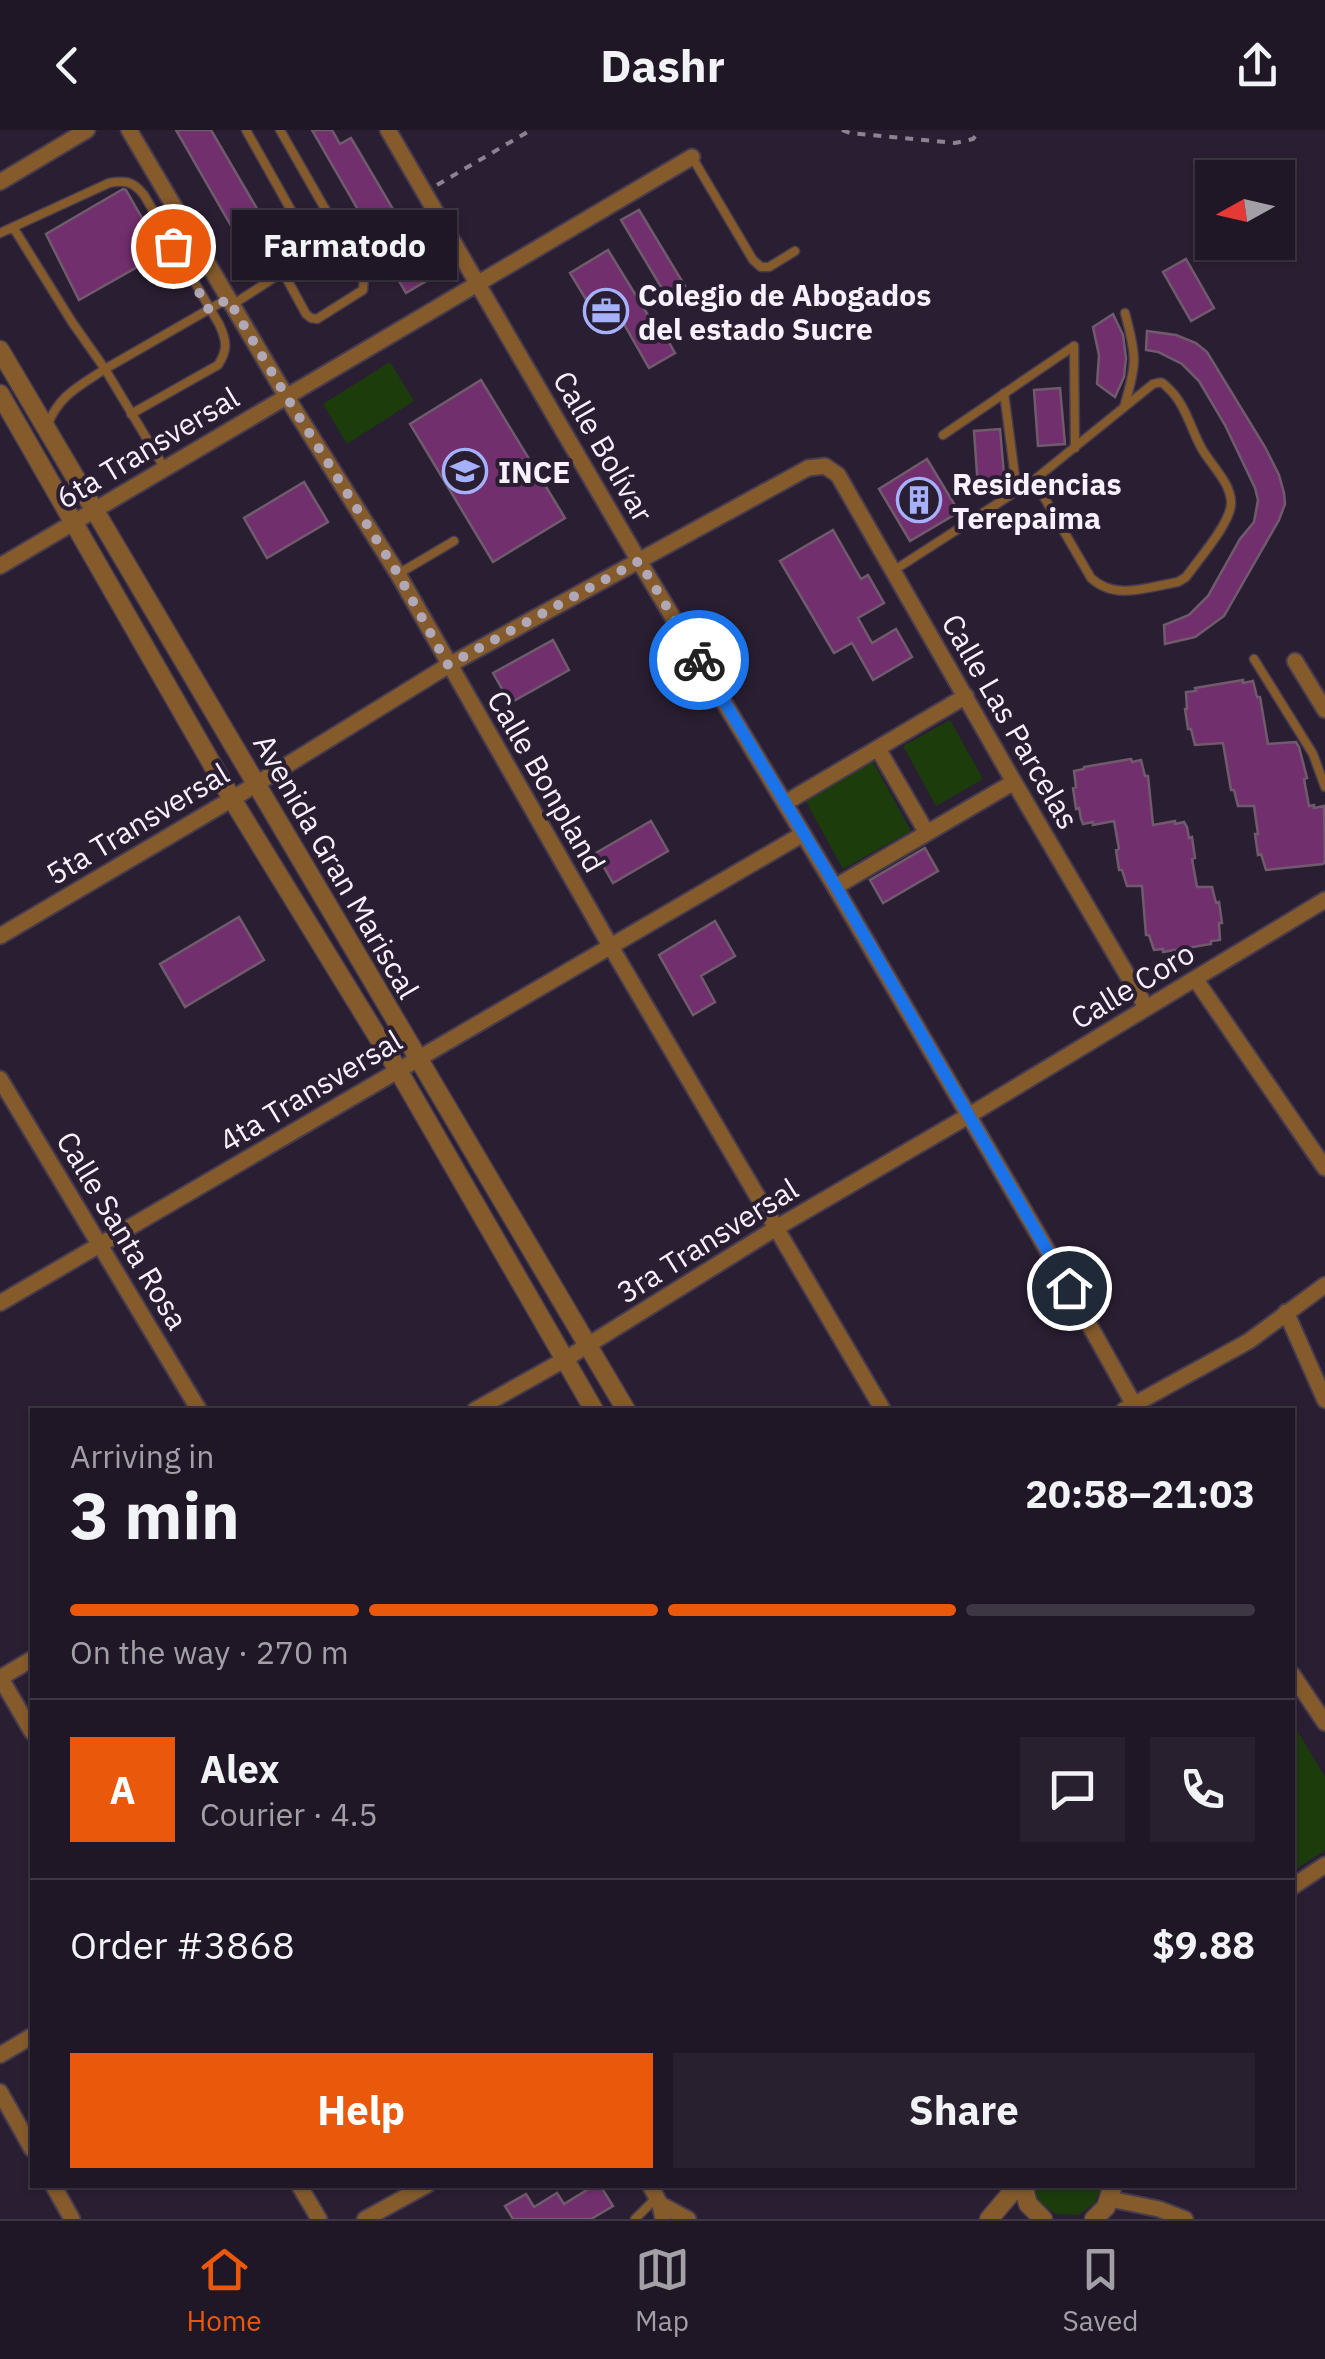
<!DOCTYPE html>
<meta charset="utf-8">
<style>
:root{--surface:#201726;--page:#28202e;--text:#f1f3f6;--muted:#a29fa7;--line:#3d3643;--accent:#ea580c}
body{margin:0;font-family:"IBM Plex Sans",sans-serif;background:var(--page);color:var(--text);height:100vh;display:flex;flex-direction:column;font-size:38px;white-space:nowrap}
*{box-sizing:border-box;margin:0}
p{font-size:32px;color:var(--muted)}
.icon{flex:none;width:55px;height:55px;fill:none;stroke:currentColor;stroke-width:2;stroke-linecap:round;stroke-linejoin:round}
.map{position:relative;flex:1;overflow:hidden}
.side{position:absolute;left:30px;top:1278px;width:1265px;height:780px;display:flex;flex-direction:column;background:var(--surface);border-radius:0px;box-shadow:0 2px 8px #0004,0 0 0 2px var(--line)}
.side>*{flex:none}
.needle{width:65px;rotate:262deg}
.buttons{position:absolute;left:1195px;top:30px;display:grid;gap:20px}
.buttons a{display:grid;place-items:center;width:100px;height:100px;border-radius:0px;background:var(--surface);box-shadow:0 2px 8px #0004,0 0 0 2px var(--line);font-size:50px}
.pin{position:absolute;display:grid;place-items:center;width:85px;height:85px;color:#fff;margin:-42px;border:5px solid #fff;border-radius:50%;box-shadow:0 2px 10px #0007}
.courier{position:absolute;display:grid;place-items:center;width:100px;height:100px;margin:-50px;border:8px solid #1a73e8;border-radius:50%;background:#fff;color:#222;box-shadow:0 2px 12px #0007}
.bubble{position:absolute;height:70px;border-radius:0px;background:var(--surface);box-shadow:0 2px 8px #0004,0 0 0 2px var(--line);font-size:32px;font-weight:700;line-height:70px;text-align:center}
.summary em{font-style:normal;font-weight:700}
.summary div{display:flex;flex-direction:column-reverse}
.summary{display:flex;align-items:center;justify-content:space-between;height:170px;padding:0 40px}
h1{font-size:65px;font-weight:700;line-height:75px}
.bar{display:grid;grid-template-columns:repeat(4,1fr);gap:15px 10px;align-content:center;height:120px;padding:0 40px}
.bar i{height:12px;border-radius:8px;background:var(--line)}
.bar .selected{background:var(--accent)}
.bar p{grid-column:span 4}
.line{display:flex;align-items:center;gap:25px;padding:0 40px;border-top:2px solid var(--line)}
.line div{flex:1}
.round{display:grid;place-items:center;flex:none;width:105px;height:105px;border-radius:0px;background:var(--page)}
.primary-button{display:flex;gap:20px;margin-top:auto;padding:20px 40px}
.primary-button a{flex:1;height:115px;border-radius:0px;background:var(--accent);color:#fff;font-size:40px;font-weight:700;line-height:115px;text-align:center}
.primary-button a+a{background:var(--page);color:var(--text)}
header{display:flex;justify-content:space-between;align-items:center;height:130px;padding:0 40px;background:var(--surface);font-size:45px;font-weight:700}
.tab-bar{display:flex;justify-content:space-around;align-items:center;height:140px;border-top:2px solid var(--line);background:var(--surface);font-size:28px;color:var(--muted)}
.tab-bar a{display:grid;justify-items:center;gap:5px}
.tab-bar .selected{color:var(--accent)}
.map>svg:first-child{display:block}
.green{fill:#1d3c0c}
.building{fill:#722f6e;stroke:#6f5b6c;stroke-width:2.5}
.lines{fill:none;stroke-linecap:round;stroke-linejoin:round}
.service-casing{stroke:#473c4f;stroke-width:11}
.minor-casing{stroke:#473c4f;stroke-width:19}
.tertiary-casing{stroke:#473c4f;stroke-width:21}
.path{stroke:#8c8292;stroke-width:4;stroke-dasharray:8 8;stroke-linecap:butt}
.service{stroke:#855b2c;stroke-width:8}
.minor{stroke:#855b2c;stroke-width:15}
.tertiary{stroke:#855b2c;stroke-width:18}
.done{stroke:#b1a8b7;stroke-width:10;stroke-dasharray:0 18}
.route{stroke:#1a73e8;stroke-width:12}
.labels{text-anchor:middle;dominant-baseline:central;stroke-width:8;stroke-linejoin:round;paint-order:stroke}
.poi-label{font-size:30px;font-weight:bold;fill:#f9f1fe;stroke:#2a1f32;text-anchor:start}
.street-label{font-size:30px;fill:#f9f1fe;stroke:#2a1f32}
</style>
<header><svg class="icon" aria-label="back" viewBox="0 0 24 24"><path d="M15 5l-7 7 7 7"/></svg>Dashr<svg class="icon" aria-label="share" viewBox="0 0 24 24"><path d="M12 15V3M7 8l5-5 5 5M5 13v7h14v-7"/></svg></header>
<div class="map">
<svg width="1325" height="2089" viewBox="0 0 1325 2089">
<rect width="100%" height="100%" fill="#2a1f32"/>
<!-- green -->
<path class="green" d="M390 232 414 271 347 314 323 274Z
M950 590 983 649 936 676 903 616Z
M872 630 911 701 843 739 804 668Z
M1292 1592 1325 1647V1720L1293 1741Z
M1033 2055H1102L1095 2073 1078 2085 1056 2084 1038 2071Z"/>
<!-- building -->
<path class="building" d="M176 0H211L280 118 253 134Z
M312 0H332L340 14 351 8 433 147 406 163Z
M123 59 126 60 162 123 79 170 46 104Z
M639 80 685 156 667 167 621 90Z
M608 120 651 190 655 188 675 223 649 238 616 180 599 191 570 143Z
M1186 129 1214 178 1191 191 1163 142Z
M1113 184 1123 205 1126 228 1124 247 1115 267 1097 254 1099 225 1093 197Z
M1147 201 1176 205 1196 213 1207 222 1265 317 1279 345 1284 363 1285 374 1279 390 1224 486 1195 507 1165 514 1164 495 1189 485 1208 466 1240 409 1254 392 1258 370 1255 358 1225 295 1199 251 1182 234 1158 222 1146 220Z
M481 250 565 388 493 432 410 294Z
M1060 258 1065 314 1038 316 1034 260Z
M1000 299 1005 356 978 358 974 301Z
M927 329 959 382 910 411 879 359Z
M304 352 328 392 267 428 244 388Z
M833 400 861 449 868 445 884 473 858 488 872 513 896 499 912 527 873 550 852 513 834 523 780 431Z
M553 510 569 540 510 573 493 543Z
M1243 550V553L1253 551 1257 567H1260L1268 614 1296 612 1299 617 1307 648 1304 649 1309 676 1314 675V678L1324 676 1325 731 1323 734 1266 740 1261 724 1258 725 1255 704H1258L1254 676H1238L1234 660H1231L1223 613 1195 615 1191 599H1188L1185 579H1187L1186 562 1196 561 1195 558Z
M1131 629 1132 632 1141 630 1145 646H1148L1153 695 1175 691V694L1184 692 1187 697 1189 708 1192 707 1195 728 1192 729 1197 757H1212L1216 773 1219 772 1222 793H1219L1220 810 1211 811V814L1163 822V819L1154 820 1149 805H1146L1142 756H1127L1122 740H1119L1116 720 1119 719 1114 691 1093 695V692L1083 694 1081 689 1079 678 1076 679 1073 658 1076 657 1074 641 1084 639V637Z
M651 691 668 721 613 753 596 723Z
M925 718 938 741 883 773 870 750Z
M239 787 264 830 185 877 160 834Z
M715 791 735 826 701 846 715 872 693 885 659 825Z
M595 2055H600L613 2076 591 2089H513L505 2076 526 2064 534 2077 557 2063 564 2074Z"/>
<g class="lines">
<defs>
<path id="service" d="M246 0 310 114 308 125 283 142
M692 27 753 130 761 137H769L795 121
M13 97 72 192 105 239 227 169
M0 103 109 53C125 50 133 51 144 65L219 194C227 211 228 220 218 235L131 284
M232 175 283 142 306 184 311 188 317 189 363 160 364 147 280 0
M1074 216 1075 318
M1004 263 1017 362
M1124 277C1137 234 1137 227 1125 183
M47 296C59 265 78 257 105 239L165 339
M943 305 1074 216
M893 441 1034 350 1153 254C1162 252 1161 251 1167 257 1186 274 1190 298 1202 319 1211 335 1232 354 1231 374 1230 394 1198 430 1186 447L1178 452C1147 457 1116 471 1091 448L1034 350
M398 444 454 411
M1254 529 1313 624 1325 657
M635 2089 657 2067"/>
<path id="minor" d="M129 0 286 266 398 444 611 817 883 1280
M388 0 639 431 835 757 1053 1130 1137 1280
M0 52 87 0
M0 436 692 27
M1295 531 1325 580
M878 619 927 703
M785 673 966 566
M835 757 1014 652
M0 806 232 669 449 535 808 338 825 336 838 345 1014 652 1146 877
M1196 850 1325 1038
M0 949 199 1280
M0 1173 803 704
M1286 1182 1325 1270
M475 1280 564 1230 776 1098 968 986 1325 770
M1124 1280 1249 1211 1325 1155
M1292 1544 1325 1593
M0 1547 32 1602
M0 1548 32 1529
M1292 1757 1325 1735
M0 1925 32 1906
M0 1962 32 2019
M53 2055 72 2089
M299 2055 319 2089
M650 2055 660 2074 663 2089
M1110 2069 1159 2079 1185 2089
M660 2074 688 2089
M365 2089 427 2055"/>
<path id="tertiary" d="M0 220 626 1280
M0 264 232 669 398 940 594 1280
M1023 2055 1028 2074 1043 2089
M989 2089 1018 2055
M1094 2089 1106 2077 1113 2055"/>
</defs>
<!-- service casing -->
<use href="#service" class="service-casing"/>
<!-- minor casing -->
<use href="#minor" class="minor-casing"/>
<!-- tertiary casing -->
<use href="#tertiary" class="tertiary-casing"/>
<!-- path -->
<path class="path" d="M842 0 850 3 955 13 973 9 980 0
M437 55 531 0"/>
<!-- service -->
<use href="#service" class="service"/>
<!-- minor -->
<use href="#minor" class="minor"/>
<!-- tertiary -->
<use href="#tertiary" class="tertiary"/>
</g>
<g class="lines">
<!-- done -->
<path class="done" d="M173 116 209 180 228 169 286 266 398 444 448 535 639 431 699 530"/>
<!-- route -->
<path class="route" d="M699 530 836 757 1069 1158"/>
</g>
<!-- icons -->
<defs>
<symbol id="office-ring" viewBox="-11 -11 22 22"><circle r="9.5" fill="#2a1f32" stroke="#a6b1fc" stroke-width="1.5"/><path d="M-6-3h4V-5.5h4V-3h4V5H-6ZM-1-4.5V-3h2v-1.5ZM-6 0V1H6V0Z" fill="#a6b1fc"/></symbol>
<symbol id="university-ring" viewBox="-11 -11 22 22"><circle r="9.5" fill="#2a1f32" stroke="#a6b1fc" stroke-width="1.5"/><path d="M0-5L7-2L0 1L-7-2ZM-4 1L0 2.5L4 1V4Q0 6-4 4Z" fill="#a6b1fc"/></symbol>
<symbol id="building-ring" viewBox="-11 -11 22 22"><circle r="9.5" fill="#2a1f32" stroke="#a6b1fc" stroke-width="1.5"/><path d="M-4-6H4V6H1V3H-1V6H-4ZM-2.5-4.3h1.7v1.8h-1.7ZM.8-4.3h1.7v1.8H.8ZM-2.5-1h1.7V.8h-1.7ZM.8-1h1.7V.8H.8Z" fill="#a6b1fc"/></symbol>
</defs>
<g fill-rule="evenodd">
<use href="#office-ring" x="581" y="156" width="50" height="50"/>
<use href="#university-ring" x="440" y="316" width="50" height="50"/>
<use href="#building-ring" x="894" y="345" width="50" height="50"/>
</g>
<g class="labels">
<!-- poi labels -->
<g class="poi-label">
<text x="638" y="164">Colegio de Abogados<tspan x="638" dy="34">del estado Sucre</tspan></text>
<text x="498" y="341">INCE</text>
<text x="952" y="353">Residencias<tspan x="952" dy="34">Terepaima</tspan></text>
</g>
<!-- street labels -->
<g class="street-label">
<text transform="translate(604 316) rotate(60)">Calle Bolívar</text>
<text transform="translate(147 317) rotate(-31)">6ta Transversal</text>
<text transform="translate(1011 591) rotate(60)">Calle Las Parcelas</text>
<text transform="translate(547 651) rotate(60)">Calle Bonpland</text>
<text transform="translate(137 693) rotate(-31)">5ta Transversal</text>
<text transform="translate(337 736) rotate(60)">Avenida Gran Mariscal</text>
<text transform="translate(1132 855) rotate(-31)">Calle Coro</text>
<text transform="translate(310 960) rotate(-31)">4ta Transversal</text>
<text transform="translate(123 1100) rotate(59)">Calle Santa Rosa</text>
<text transform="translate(707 1110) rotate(-32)">3ra Transversal</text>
</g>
</g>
</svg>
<div class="buttons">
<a><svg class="needle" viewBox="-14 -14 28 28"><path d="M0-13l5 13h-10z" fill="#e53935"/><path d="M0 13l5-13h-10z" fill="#a29fa7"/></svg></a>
</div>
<div class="pin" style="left:173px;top:116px;background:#ea580c"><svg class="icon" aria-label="bag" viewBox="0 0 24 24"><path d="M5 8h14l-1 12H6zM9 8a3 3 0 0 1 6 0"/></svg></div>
<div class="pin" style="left:1069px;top:1158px;background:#1f2937"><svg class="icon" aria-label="home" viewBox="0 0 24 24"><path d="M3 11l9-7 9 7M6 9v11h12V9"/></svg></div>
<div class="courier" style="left:699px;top:530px"><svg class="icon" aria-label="bike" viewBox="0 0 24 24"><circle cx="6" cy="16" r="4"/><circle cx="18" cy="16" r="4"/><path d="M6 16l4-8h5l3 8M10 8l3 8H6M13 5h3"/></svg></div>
<div class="bubble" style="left:232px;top:80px;width:225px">Farmatodo</div>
<section class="side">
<div class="summary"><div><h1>3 min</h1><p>Arriving in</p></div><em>20:58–21:03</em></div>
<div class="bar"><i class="selected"></i><i class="selected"></i><i class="selected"></i><i></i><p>On the way · 270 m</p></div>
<div class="line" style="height:180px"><b class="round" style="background:var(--accent);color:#fff">A</b><div><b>Alex</b><p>Courier · 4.5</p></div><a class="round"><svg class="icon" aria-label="chat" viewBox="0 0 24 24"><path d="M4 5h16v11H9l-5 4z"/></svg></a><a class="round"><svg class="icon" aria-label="phone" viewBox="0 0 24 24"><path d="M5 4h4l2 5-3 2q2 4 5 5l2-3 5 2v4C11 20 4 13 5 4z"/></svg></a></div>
<div class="line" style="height:130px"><div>Order #3868</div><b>$9.88</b></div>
<div class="primary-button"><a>Help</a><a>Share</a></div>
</section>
</div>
<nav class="tab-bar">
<a class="selected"><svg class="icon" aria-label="home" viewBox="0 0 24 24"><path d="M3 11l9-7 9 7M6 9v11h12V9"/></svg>Home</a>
<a><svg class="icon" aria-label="map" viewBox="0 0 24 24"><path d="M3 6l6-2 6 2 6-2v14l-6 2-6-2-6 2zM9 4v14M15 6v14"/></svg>Map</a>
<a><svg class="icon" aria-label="saved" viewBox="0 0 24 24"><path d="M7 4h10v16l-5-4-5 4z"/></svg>Saved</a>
</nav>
